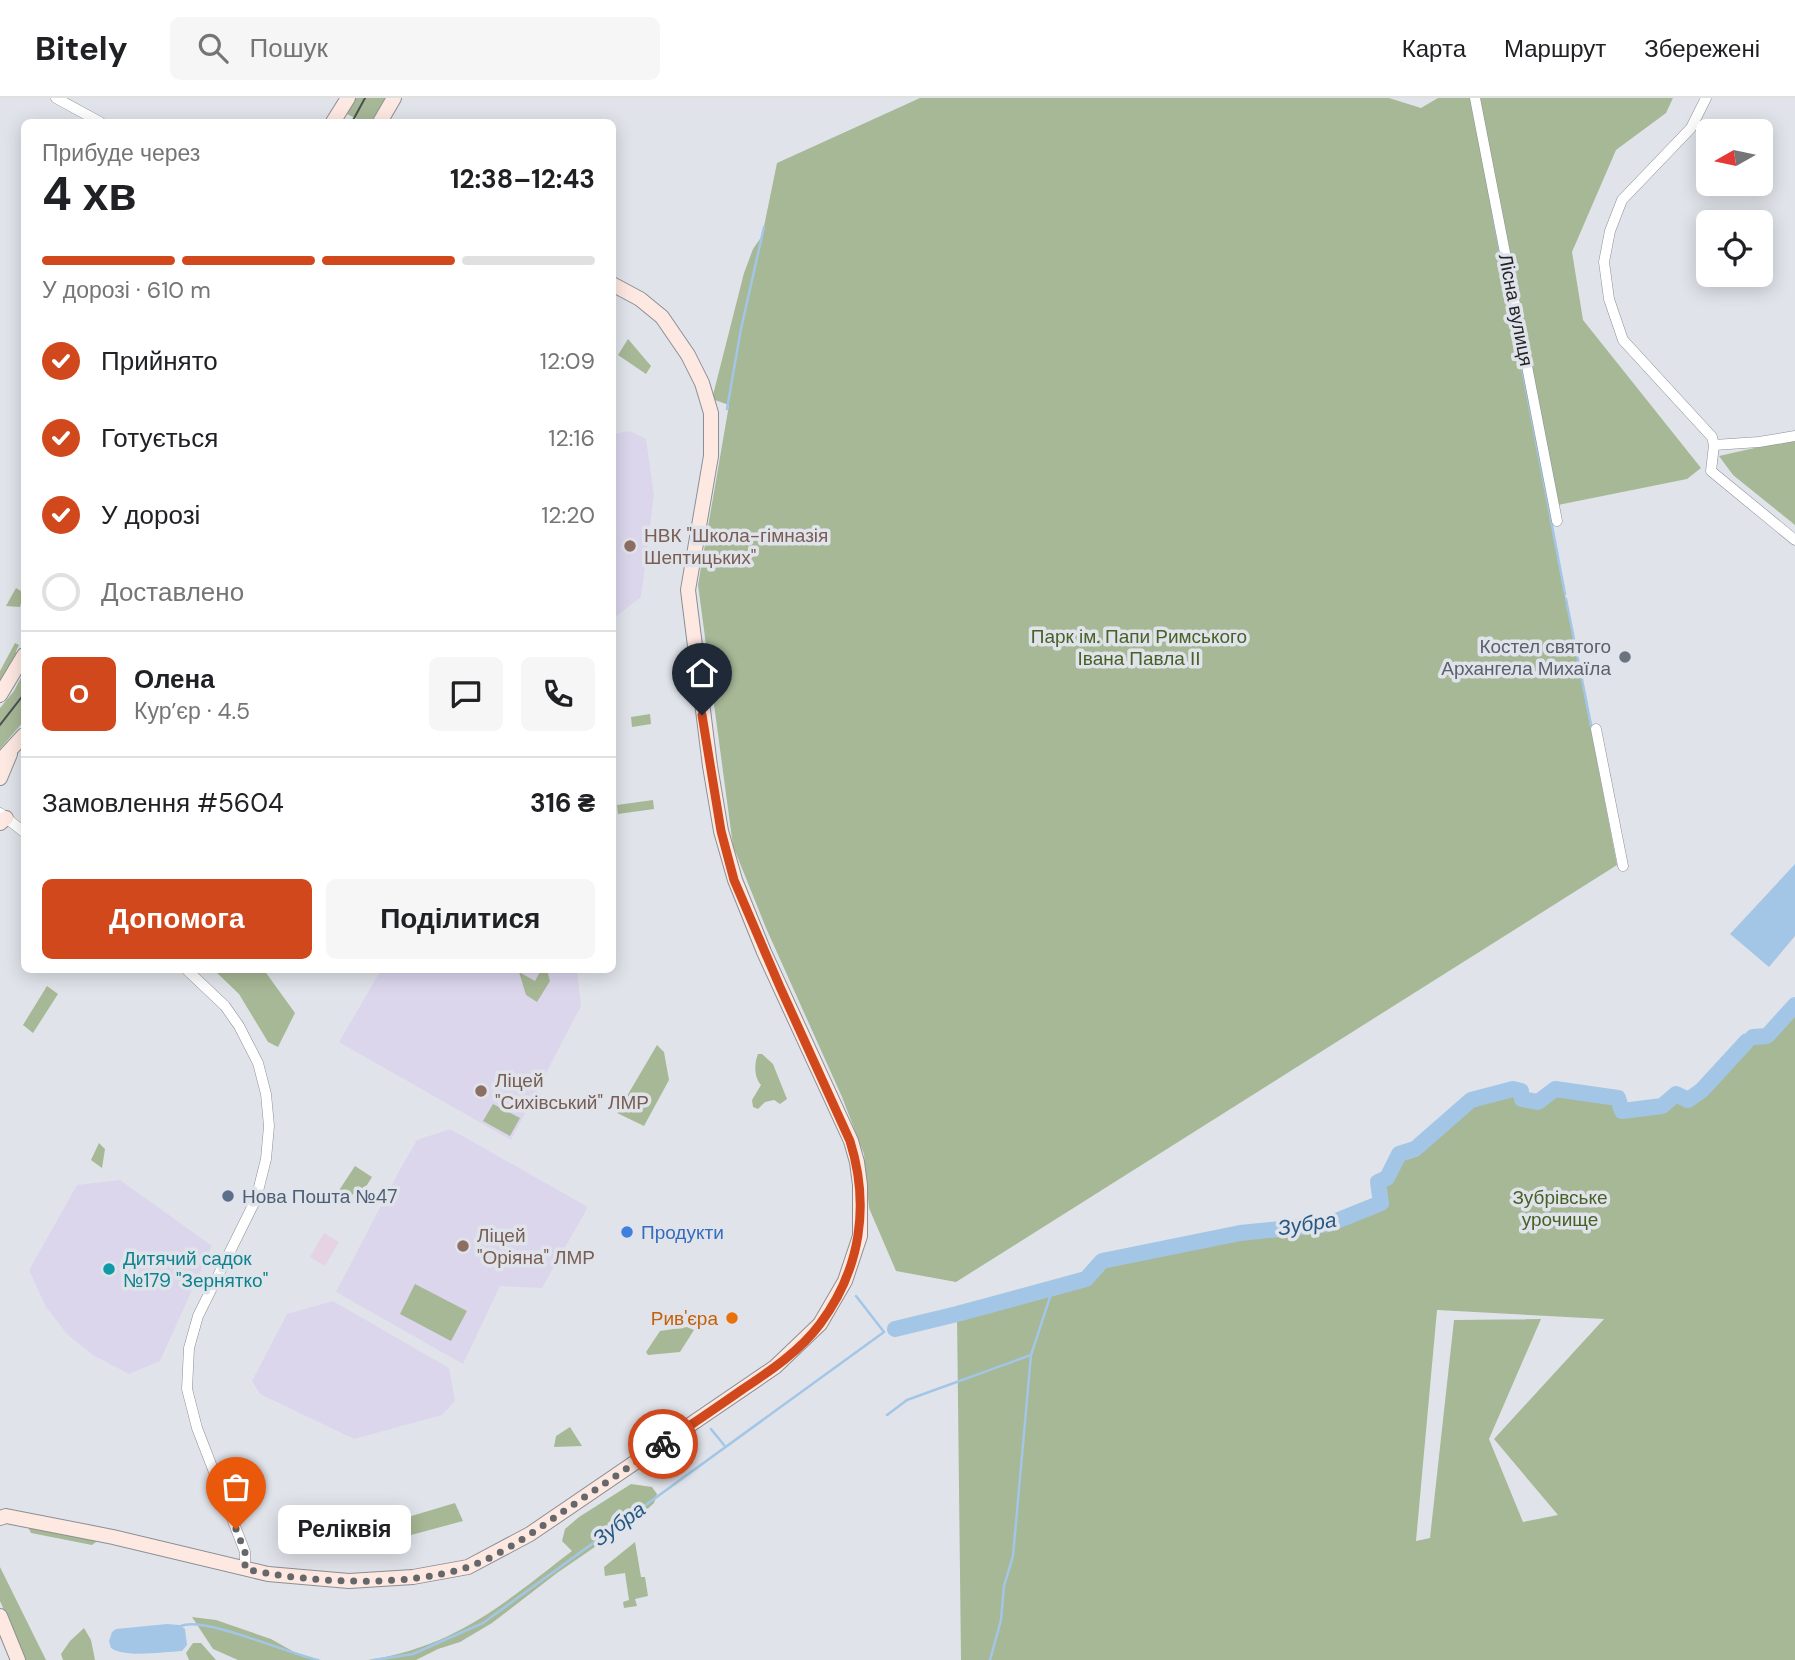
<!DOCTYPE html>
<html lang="uk">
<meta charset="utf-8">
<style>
:root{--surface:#fff;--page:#f6f6f6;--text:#202124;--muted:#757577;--line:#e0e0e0;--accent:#d0481c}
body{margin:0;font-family:"DM Sans",sans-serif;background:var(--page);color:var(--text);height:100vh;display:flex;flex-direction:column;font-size:26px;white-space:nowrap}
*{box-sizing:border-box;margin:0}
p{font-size:23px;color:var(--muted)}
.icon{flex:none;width:38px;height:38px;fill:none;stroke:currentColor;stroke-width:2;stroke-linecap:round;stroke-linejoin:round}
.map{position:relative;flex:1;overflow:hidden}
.sheet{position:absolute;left:21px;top:21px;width:595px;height:854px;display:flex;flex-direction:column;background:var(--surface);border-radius:10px;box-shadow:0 4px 18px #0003}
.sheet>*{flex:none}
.needle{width:46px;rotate:261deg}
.controls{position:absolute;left:1696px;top:21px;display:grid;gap:14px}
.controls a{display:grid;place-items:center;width:77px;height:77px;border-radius:10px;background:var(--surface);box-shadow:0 4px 18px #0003;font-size:35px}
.pin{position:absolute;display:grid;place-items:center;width:60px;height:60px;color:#fff;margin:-72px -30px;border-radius:50% 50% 50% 0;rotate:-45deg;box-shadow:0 0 7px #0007}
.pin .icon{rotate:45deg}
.courier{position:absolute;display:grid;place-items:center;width:70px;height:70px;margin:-35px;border:5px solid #d0481c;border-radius:50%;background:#fff;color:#222;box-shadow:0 2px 9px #0007}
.bubble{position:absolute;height:49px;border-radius:10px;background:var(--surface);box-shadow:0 4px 18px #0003;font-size:23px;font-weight:700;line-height:49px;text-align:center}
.summary em{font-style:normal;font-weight:700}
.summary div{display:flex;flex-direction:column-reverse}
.summary{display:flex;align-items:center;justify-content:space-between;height:119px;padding:0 21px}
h1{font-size:46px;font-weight:700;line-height:52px}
.bar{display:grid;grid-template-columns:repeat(4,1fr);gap:10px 7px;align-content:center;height:84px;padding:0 21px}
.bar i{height:9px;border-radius:5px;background:var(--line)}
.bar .current{background:var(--accent)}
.bar p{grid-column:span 4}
.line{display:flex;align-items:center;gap:18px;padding:0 21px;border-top:2px solid var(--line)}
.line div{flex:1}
.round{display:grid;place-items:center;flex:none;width:74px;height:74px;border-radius:10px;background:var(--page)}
ol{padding:0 21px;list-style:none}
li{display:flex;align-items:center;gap:21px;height:77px}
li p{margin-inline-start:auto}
li .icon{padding:7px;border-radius:50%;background:var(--accent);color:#fff;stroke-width:4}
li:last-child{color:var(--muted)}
li i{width:38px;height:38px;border:4px solid var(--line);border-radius:50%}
.cta{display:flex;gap:14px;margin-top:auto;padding:14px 21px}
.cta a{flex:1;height:80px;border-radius:10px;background:var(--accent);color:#fff;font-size:28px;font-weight:700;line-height:80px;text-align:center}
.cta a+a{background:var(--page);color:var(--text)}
header{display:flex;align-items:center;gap:42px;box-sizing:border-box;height:98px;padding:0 35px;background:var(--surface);border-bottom:2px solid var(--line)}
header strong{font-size:33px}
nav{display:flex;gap:38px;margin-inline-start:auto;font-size:24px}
.search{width:490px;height:63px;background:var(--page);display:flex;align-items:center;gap:18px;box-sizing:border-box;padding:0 24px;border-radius:10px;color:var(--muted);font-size:26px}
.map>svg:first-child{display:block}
.industrial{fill:#e5d3e4}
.education{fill:#dbd6ec}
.green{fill:#a7b896;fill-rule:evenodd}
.water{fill:#a3c6e7}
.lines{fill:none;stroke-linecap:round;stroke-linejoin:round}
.stream{stroke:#a3c6e7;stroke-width:2.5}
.river{stroke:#a3c6e7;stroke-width:16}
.street-casing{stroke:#8b8f94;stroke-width:11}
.secondary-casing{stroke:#8b8f94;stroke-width:16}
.street{stroke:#fff;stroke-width:10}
.secondary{stroke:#fee9e2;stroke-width:14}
.tram{stroke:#4d4f53;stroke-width:2}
.done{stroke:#65676b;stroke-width:7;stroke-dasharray:0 12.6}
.route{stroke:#d0481c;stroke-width:9}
.education-dot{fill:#8d6e63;stroke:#e0e4ea;stroke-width:2.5}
.worship-dot{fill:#6b7280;stroke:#e0e4ea;stroke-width:2.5}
.service-dot{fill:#5c6f8a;stroke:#e0e4ea;stroke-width:2.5}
.shop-dot{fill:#3f7fe0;stroke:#e0e4ea;stroke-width:2.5}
.culture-dot{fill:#0f9aa8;stroke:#e0e4ea;stroke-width:2.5}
.food-dot{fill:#e8710a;stroke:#e0e4ea;stroke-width:2.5}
.labels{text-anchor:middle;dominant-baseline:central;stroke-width:7;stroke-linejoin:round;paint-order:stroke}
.street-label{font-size:19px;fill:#232427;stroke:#e0e4ea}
.education-label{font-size:19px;fill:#785e54;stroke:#e0e4ea;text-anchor:start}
.park-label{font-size:19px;fill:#476127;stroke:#e0e4ea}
.worship-label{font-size:19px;fill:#5b616d;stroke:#e0e4ea;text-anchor:end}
.service-label{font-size:19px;fill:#4e5e75;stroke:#e0e4ea;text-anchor:start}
.shop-label{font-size:19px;fill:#366cbe;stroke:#e0e4ea;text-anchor:start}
.culture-label{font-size:19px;fill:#0d838f;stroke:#e0e4ea;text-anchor:start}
.food-label{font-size:19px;fill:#c56008;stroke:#e0e4ea;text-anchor:end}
.water-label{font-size:21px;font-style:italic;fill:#255984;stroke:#e0e4ea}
</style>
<header>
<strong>Bitely</strong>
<div class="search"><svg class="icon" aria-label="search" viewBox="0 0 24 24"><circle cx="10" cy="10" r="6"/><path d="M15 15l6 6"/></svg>Пошук</div>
<nav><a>Карта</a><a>Маршрут</a><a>Збережені</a></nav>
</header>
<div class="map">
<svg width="1795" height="1562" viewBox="0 0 1795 1562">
<rect width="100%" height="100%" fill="#e0e4ea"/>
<!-- industrial -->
<path class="industrial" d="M324 1135 339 1144 325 1168 310 1159Z"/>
<!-- education -->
<path class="education" d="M630 333 646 341 654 397 641 499 613 521V336Z
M381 872H577L581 908 511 1042 339 944Z
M450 1031 588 1109 542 1190 500 1188 463 1266 336 1194 399 1073 417 1042Z
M120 1082 212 1148 160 1263 129 1276 93 1257 67 1236 46 1209 29 1172 77 1087Z
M333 1203 449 1270 455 1303 442 1317 354 1341 260 1296 252 1283 287 1216Z"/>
<!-- green -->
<path class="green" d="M356 0H385L371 24H363L347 16Z
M920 0H1389L1421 10 1438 0H1673L1666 15 1616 52 1572 154 1583 222 1701 370 1687 381 1548 409 1617 767 956 1184 896 1173 869 1110 864 1056 842 999 766 830 733 748 698 487 729 307 712 301 744 175 753 151 762 138 777 65Z
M628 241 651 268 646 276 618 257Z
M1795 341V427L1733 377 1719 358Z
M16 490 24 495 20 509 6 508Z
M15 545 19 547 16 553 17 558 0 587V573Z
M24 574V623L0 651V610L14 593Z
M650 616 651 626 632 629 631 619Z
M653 702 654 711 618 716 617 707Z
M214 872H264L295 915 278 949 268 944 239 896Z
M541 872H547L550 883 537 904 526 897 519 874 535 883Z
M47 888 58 896 33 935 23 927Z
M1795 907V1562H961L957 1216 1086 1181 1102 1163 1240 1135 1329 1126 1381 1105 1378 1084 1387 1080 1399 1056 1415 1051 1471 1002 1513 991 1521 993 1523 1001 1538 1004 1555 991 1618 1000 1622 1013 1662 1008 1676 996 1688 1001 1703 992 1747 943 1753 939 1767 938ZM1437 1212 1604 1221 1494 1341 1558 1417 1523 1424 1489 1341 1541 1221 1454 1222 1430 1440 1416 1443Z
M657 947 664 954 669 982 644 1028 617 1015Z
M758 956H762L773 966 787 1001 780 1006 774 1002 765 1004 758 1011 753 1009 752 1002 761 987C754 979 754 966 758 956Z
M493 1006 520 1020 510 1038 483 1023Z
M99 1045 105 1051 102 1070 91 1062Z
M355 1068 372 1079 367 1087 341 1104 334 1100Z
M415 1186 467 1213 451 1243 400 1216Z
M687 1229 694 1232 680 1254 648 1257 646 1254 660 1233Z
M570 1329 582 1348 554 1349 556 1338Z
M631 1386 652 1389 657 1396 654 1405 640 1418 557 1475 492 1525 460 1544 438 1551 416 1562H368C457 1548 503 1506 572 1453L562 1443 565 1431 579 1419Z
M455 1405 463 1423 411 1437 408 1419Z
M31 1428 96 1442V1444L92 1447 31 1435 29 1431Z
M635 1444 641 1479H645L648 1498 635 1501 637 1508 624 1510 623 1504 629 1502 625 1475 605 1478 604 1469Z
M0 1469 46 1562H26L0 1503Z
M192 1519 216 1522 271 1541 303 1559 321 1562H238L213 1551Z
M84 1530 91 1542 95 1562H63L61 1556 70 1543Z
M193 1545H201L216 1562H189L186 1555Z"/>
<!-- water -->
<path class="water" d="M1795 766V838L1769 869 1730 836Z
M167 1526 179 1527 185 1531 187 1547 182 1553C163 1554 125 1560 111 1550L109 1543 112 1534 116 1531Z"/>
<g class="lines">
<!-- stream -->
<path class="stream" d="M1493 117 1565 496
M727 311 741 231 764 129
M1566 501 1592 632
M887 1317 907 1302 1031 1257
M711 1331 724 1347
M181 1528C204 1518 289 1556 318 1562
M374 1562 413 1556 483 1525 884 1234 856 1198
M990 1562 1001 1522 1004 1488 1013 1458 1031 1257 1053 1190"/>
<!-- river -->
<path class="river" d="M1753 939 1767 938 1795 907
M895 1231 957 1216 1086 1181 1102 1163 1240 1135 1329 1126 1381 1105 1378 1084 1387 1080 1399 1056 1415 1051 1471 1002 1513 991 1521 993 1522 1001 1538 1004 1555 991 1618 1000 1622 1013 1662 1008 1676 996 1688 1002 1702 992 1747 943"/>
<defs>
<path id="street" d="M56 0 100 24
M1475 0 1557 423
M1706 0 1691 30 1622 102 1610 133 1604 164 1609 201 1623 242 1712 339 1714 347 1711 373 1795 442
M1714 347 1759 344 1795 338
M1596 631 1623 768
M0 715 24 734
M187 872 225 908 239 928 258 965 266 996 269 1028 266 1061 256 1101 198 1218 189 1250 187 1291 197 1330 245 1454V1471"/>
<path id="secondary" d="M333 24 348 0
M380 24 394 0
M0 597 24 557
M0 663 24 637
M0 680 10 656
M0 725 6 720
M0 1420 6 1418 113 1439 268 1476 349 1483 413 1479 468 1469 530 1436 775 1269 820 1226 845 1183 860 1138V1087L857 1064 851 1043 764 854 735 782 721 733 710 668 688 492 711 358V315L702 285 688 257 662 219 640 201 612 186
M0 1518 18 1562"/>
</defs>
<!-- street casing -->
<use href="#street" class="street-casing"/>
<!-- secondary casing -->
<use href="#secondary" class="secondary-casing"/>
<!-- street -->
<use href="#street" class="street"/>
<!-- secondary -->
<use href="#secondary" class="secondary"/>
<!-- tram -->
<path class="tram" d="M352 24 365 0
M0 627 24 596"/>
</g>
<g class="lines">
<!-- done -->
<path class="done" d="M236 1431 245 1454V1471C308 1485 407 1490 468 1469 502 1457 532 1435 561 1415 595 1392 629 1369 663 1346"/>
<!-- route -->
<path class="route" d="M663 1346C689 1328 716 1310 743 1291 770 1273 800 1253 820 1226 861 1171 870 1107 850 1043L780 889 734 782 721 733 702 617"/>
</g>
<!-- markers -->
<g class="education-dot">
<circle cx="630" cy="448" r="7"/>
<circle cx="481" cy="993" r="7"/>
<circle cx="463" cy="1148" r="7"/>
</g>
<circle class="worship-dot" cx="1625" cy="559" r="7"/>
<circle class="service-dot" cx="228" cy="1098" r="7"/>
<circle class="shop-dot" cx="627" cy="1134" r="7"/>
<circle class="culture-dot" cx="109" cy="1171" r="7"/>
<circle class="food-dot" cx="732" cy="1220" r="7"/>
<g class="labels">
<!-- street labels -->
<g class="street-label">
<text transform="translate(1516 212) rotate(79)">Лісна вулиця</text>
</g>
<!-- education labels -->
<g class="education-label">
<text x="644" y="437">НВК "Школа-гімназія<tspan x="644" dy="22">Шептицьких"</tspan></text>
<text x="495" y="982">Ліцей<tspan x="495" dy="22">"Сихівський" ЛМР</tspan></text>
<text x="477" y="1137">Ліцей<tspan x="477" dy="22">"Оріяна" ЛМР</tspan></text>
</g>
<!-- park labels -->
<g class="park-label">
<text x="1139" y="538">Парк ім. Папи Римського<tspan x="1139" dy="22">Івана Павла ІІ</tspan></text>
<text x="1560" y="1099">Зубрівське<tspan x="1560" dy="22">урочище</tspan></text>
</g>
<!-- worship labels -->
<g class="worship-label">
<text x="1611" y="548">Костел святого<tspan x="1611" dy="22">Архангела Михаїла</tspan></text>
</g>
<!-- service labels -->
<g class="service-label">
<text x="242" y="1098">Нова Пошта №47</text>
</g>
<!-- shop labels -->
<g class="shop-label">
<text x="641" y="1134">Продукти</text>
</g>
<!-- culture labels -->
<g class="culture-label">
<text x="123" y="1160">Дитячий садок<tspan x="123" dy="22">№179 "Зернятко"</tspan></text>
</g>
<!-- food labels -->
<g class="food-label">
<text x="718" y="1220">Рив'єра</text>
</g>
<!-- water labels -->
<g class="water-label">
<text transform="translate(1307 1126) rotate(-9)">Зубра</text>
<text transform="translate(619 1426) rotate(-36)">Зубра</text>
</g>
</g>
</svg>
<div class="controls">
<a><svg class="needle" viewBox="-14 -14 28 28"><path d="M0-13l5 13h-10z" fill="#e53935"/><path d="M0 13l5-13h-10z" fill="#757577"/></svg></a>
<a><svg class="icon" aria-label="locate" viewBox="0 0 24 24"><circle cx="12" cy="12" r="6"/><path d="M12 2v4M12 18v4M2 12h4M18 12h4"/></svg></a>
</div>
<div class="pin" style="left:236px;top:1431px;background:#ea580c"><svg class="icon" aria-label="bag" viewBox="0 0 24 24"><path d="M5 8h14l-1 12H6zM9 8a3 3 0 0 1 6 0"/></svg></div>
<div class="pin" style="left:702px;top:617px;background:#1f2937"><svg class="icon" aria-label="home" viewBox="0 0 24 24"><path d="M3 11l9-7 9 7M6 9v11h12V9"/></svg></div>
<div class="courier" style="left:663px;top:1346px"><svg class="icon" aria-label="bike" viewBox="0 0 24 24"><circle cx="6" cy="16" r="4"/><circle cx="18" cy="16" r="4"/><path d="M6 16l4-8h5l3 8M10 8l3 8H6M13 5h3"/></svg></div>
<div class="bubble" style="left:278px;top:1407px;width:133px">Реліквія</div>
<section class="sheet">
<div class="summary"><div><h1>4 хв</h1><p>Прибуде через</p></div><em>12:38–12:43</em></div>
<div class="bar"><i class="current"></i><i class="current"></i><i class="current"></i><i></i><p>У дорозі · 610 m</p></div>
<ol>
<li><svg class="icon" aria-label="check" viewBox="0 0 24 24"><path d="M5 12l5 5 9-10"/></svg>Прийнято<p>12:09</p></li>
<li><svg class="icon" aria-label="check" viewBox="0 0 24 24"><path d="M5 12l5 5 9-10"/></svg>Готується<p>12:16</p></li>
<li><svg class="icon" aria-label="check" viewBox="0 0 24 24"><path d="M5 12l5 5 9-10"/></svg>У дорозі<p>12:20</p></li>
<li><i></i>Доставлено</li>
</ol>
<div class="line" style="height:126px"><b class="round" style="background:var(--accent);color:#fff">О</b><div><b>Олена</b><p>Кур’єр · 4.5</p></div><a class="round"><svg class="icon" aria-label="chat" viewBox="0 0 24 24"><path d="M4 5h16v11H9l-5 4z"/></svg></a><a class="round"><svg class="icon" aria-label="phone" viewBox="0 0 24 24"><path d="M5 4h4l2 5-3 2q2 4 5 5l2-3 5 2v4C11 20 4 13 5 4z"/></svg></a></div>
<div class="line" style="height:91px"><div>Замовлення #5604</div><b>316 ₴</b></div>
<div class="cta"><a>Допомога</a><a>Поділитися</a></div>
</section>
</div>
